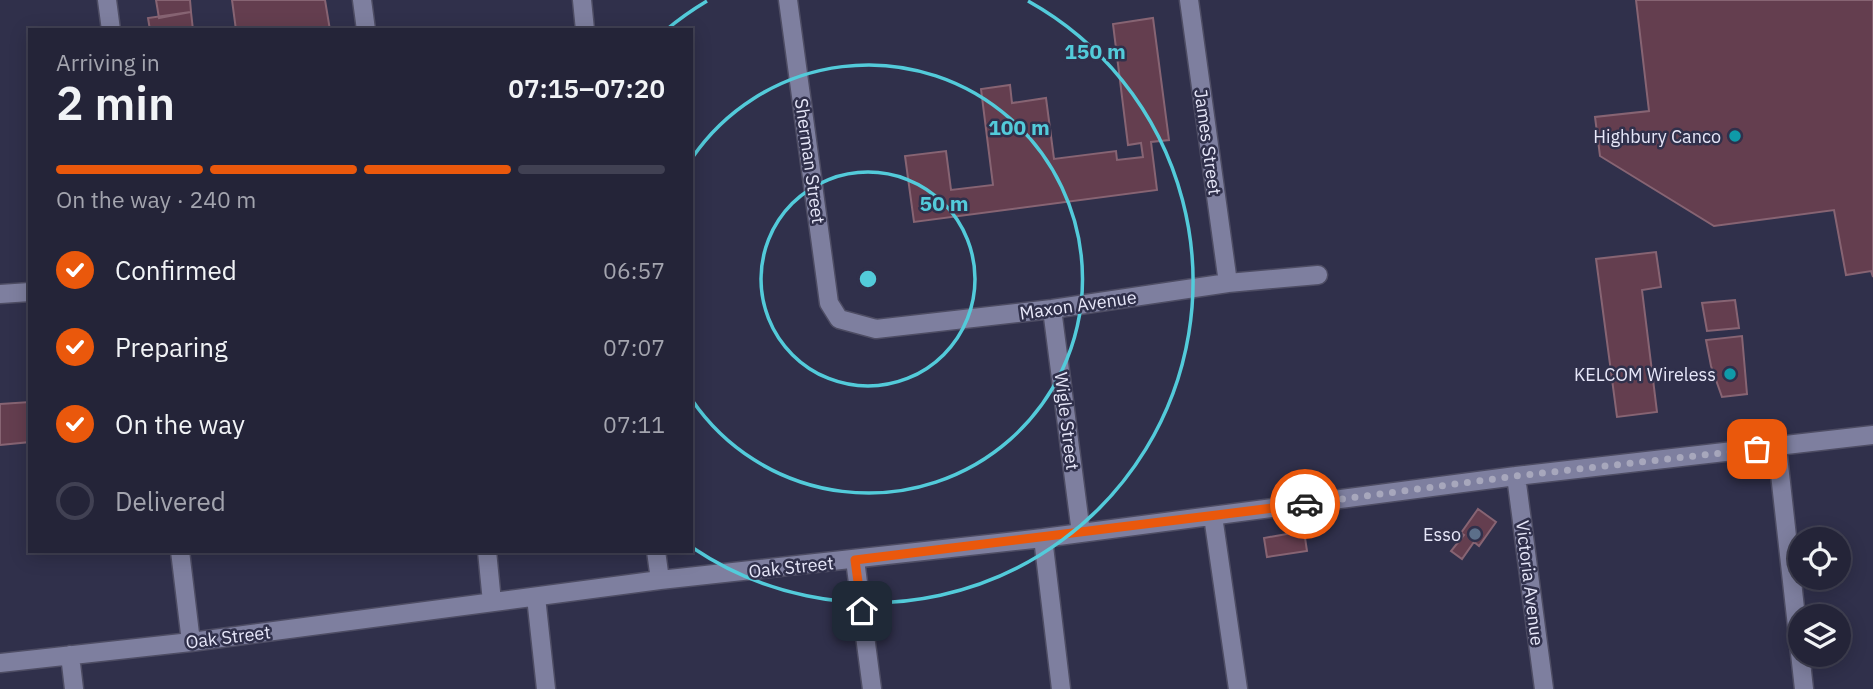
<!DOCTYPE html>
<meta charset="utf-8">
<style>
:root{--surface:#242438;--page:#2c2c40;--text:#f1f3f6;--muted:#a3a4ae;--line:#414153;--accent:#ea580c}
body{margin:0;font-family:"IBM Plex Sans",sans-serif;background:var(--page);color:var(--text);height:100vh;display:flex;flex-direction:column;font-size:26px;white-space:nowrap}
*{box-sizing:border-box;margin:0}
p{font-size:23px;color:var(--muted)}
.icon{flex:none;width:38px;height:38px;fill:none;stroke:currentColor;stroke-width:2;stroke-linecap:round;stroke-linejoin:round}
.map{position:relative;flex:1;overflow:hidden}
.details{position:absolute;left:28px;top:28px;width:665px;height:525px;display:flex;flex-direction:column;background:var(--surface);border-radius:0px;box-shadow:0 4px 18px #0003,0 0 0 2px var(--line)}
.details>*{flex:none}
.fabs{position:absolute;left:1788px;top:527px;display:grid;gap:14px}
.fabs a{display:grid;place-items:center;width:63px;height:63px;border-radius:50%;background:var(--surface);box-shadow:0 4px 18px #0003,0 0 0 2px var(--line);font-size:35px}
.pin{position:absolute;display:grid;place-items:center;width:60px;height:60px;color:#fff;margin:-30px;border-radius:14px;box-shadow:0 4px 10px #0006}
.courier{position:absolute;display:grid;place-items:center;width:70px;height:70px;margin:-35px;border:5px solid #ea580c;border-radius:50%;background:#fff;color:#222;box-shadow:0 2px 9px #0007}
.head em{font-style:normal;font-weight:600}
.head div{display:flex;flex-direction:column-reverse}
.head{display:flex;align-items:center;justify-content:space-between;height:119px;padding:0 28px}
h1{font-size:46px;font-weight:600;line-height:52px}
.bar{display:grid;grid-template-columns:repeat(4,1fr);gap:10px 7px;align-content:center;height:84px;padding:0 28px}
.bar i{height:9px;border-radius:5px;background:var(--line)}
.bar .current{background:var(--accent)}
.bar p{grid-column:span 4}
ol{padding:0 28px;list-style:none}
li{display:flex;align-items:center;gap:21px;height:77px}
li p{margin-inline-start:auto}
li .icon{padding:7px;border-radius:50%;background:var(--accent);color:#fff;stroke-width:4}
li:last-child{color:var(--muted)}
li i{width:38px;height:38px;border:4px solid var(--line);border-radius:50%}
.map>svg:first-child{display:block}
.building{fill:#643e4f;stroke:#876473;stroke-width:2}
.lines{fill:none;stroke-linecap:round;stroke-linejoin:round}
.minor-casing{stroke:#4e4d64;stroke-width:21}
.minor{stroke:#7e7f9f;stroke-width:18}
.done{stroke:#a7a7bc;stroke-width:7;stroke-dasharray:0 12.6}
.route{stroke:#ea580c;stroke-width:9}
.ring{fill:none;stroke:#53cbda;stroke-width:3.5}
.culture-dot{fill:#0f9aa8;stroke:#30304b;stroke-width:2.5}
.service-dot{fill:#5c6f8a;stroke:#30304b;stroke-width:2.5}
.labels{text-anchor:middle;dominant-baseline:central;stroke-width:5;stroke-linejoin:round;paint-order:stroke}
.poi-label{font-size:18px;fill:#e7e7f9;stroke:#30304b;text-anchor:end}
.street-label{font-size:18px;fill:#e7e7f9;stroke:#30304b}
.centre{fill:#53cbda;stroke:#30304b;stroke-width:3.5}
.ring-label{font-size:21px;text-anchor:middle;font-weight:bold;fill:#53cbda;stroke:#30304b;stroke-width:5;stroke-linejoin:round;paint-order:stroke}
</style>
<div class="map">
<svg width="1873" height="689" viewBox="0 0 1873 689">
<rect width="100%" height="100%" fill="#30304b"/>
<!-- building -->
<path class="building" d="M156 0H190L191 12 159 18Z
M232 0H325L330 30H236Z
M1636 0H1873V277L1871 271 1846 275 1834 210 1714 226 1600 156 1595 117 1649 111Z
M1636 0H1873V277L1871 271 1846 275 1834 210 1714 226 1600 156 1595 117 1649 111Z
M191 12 193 30H150L148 18Z
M1153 18 1169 140 1151 142 1157 190 914 222 905 156 946 151 951 190 993 185 981 89 1010 85 1012 103 1046 98 1054 159 1116 151 1117 160 1143 157 1141 143 1128 145 1113 24Z
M1656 252 1661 287 1642 290 1657 412 1617 417 1596 259Z
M1735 300 1739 328 1707 331 1702 303Z
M1742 336 1747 394 1722 397 1711 366 1706 340Z
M30 402V442L0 445V404Z
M1478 509 1496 522 1479 546 1474 542 1462 559 1451 551 1464 535 1461 533Z
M1304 531 1307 551 1267 557 1264 538Z"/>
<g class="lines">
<defs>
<path id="minor" d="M107 0 111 30
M362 0 366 30
M582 0 585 30
M788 0 829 303 839 319 876 329 1052 309 1228 283 1318 275
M1189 0 1228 283
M0 294 30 292
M1052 309 1081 533
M1777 447 1804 689
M1516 476 1544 689
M1213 516 1238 689
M1043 538 1061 689
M180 551 191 642
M487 551 492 602
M656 551 660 580
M855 560 872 689
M536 597 546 689
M70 655 74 689
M0 663 191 642 660 580 1043 538 1516 476 1873 435"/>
</defs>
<!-- minor casing -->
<use href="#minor" class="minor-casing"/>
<!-- minor -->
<use href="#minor" class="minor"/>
</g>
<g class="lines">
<!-- done -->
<path class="done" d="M1305 504 1516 476 1757 449"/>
<!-- route -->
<path class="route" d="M862 611 855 560 1305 504"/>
</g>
<!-- distance rings -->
<g class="ring">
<circle cx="868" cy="279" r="107"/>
<path d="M692 158A214 214 0 1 1 692 400"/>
<path d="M666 30A321 321 0 0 1 707 1M1028 1A321 321 0 1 1 693 548"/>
</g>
<!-- markers -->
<g class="culture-dot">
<circle cx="1735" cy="136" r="7"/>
<circle cx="1730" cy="374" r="7"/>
</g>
<circle class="service-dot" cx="1475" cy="534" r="7"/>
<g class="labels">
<!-- poi labels -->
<g class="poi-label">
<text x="1721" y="136">Highbury Canco</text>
<text x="1716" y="374">KELCOM Wireless</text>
<text x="1461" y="534">Esso</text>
</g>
<!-- street labels -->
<g class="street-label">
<text transform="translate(1208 142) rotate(82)">James Street</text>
<text transform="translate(810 161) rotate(82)">Sherman Street</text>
<text transform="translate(1078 305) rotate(-8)">Maxon Avenue</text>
<text transform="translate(1067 421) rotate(83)">Wigle Street</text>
<text transform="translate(791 567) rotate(-6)">Oak Street</text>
<text transform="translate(1530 583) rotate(83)">Victoria Avenue</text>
<text transform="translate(228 637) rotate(-7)">Oak Street</text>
</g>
</g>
<circle cx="868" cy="279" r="10" class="centre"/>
<g class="ring-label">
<text x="1095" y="59">150 m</text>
<text x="1019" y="135">100 m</text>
<text x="944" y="211">50 m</text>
</g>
</svg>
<div class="fabs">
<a><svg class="icon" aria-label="locate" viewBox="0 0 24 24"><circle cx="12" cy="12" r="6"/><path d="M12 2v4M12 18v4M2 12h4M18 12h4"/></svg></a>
<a><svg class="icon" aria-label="layers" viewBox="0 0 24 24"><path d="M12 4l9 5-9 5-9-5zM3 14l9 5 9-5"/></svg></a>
</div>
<div class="pin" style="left:1757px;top:449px;background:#ea580c"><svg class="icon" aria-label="bag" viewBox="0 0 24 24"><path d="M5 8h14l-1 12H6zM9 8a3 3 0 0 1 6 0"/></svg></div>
<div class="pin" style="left:862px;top:611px;background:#1f2937"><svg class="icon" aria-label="home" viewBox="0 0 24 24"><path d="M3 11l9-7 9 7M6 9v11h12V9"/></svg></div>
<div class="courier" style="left:1305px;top:504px"><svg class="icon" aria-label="car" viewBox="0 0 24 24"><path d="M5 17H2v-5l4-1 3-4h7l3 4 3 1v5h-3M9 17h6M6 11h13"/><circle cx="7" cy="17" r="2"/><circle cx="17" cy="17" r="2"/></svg></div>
<section class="details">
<div class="head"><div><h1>2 min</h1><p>Arriving in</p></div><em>07:15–07:20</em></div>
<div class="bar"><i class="current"></i><i class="current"></i><i class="current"></i><i></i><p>On the way · 240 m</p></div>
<ol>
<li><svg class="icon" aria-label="check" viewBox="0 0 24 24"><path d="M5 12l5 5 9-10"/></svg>Confirmed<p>06:57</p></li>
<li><svg class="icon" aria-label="check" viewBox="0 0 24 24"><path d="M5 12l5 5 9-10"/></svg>Preparing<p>07:07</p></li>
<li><svg class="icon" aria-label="check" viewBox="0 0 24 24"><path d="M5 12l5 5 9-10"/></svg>On the way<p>07:11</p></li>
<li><i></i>Delivered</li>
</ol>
</section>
</div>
